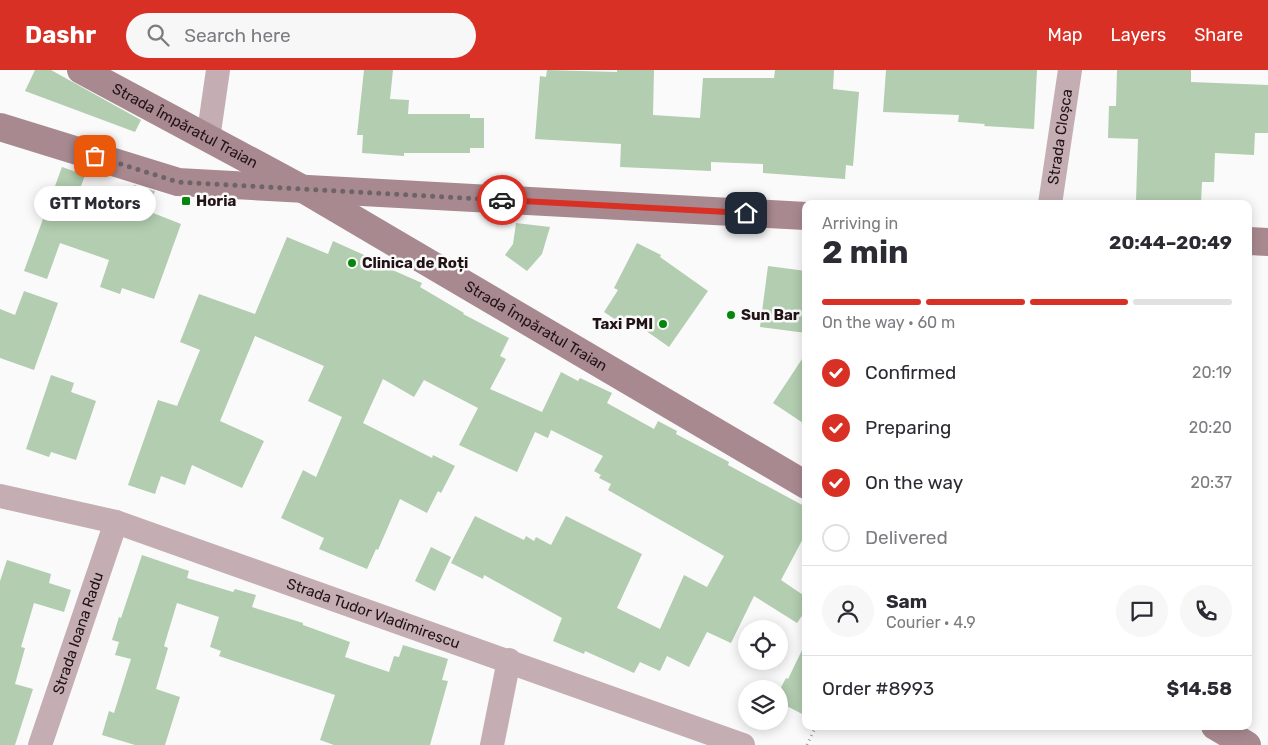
<!DOCTYPE html>
<meta charset="utf-8">
<style>
:root{--surface:#fff;--page:#f7f7f7;--text:#2b2b33;--muted:#7c7c81;--line:#e1e1e2;--accent:#d93025}
body{margin:0;font-family:Rubik,sans-serif;background:var(--page);color:var(--text);height:100vh;display:flex;flex-direction:column;font-size:19px;white-space:nowrap}
*{box-sizing:border-box;margin:0}
p{font-size:16px;color:var(--muted)}
.icon{flex:none;width:28px;height:28px;fill:none;stroke:currentColor;stroke-width:2;stroke-linecap:round;stroke-linejoin:round}
.map{position:relative;flex:1;overflow:hidden}
.details{position:absolute;left:802px;top:130px;width:450px;height:530px;display:flex;flex-direction:column;background:var(--surface);border-radius:10px;box-shadow:0 2px 12px #0003}
.details>*{flex:none}
.fabs{position:absolute;left:738px;top:550px;display:grid;gap:10px}
.fabs a{display:grid;place-items:center;width:50px;height:50px;border-radius:50%;background:var(--surface);box-shadow:0 2px 12px #0003;font-size:25px}
.pin{position:absolute;display:grid;place-items:center;width:42px;height:42px;color:#fff;margin:-21px;border-radius:10px;box-shadow:0 2px 8px #0006}
.courier{position:absolute;display:grid;place-items:center;width:50px;height:50px;margin:-25px;border:4px solid #d93025;border-radius:50%;background:#fff;color:#222;box-shadow:0 1px 6px #0007}
.bubble{position:absolute;height:35px;border-radius:18px;background:var(--surface);box-shadow:0 2px 12px #0003;font-size:16px;font-weight:700;line-height:35px;text-align:center}
.headline em{font-style:normal;font-weight:700}
.headline div{display:flex;flex-direction:column-reverse}
.headline{display:flex;align-items:center;justify-content:space-between;height:85px;padding:0 20px}
h1{font-size:32px;font-weight:700;line-height:38px}
.bar{display:grid;grid-template-columns:repeat(4,1fr);gap:8px 5px;align-content:center;height:60px;padding:0 20px}
.bar i{height:6px;border-radius:4px;background:var(--line)}
.bar .selected{background:var(--accent)}
.bar p{grid-column:span 4}
.line{display:flex;align-items:center;gap:12px;padding:0 20px;border-top:1px solid var(--line)}
.line div{flex:1}
.round{display:grid;place-items:center;flex:none;width:52px;height:52px;border-radius:26px;background:var(--page)}
ol{padding:0 20px;list-style:none}
li{display:flex;align-items:center;gap:15px;height:55px}
li p{margin-inline-start:auto}
li .icon{padding:5px;border-radius:50%;background:var(--accent);color:#fff;stroke-width:4}
li:last-child{color:var(--muted)}
li i{width:28px;height:28px;border:2px solid var(--line);border-radius:50%}
header{display:flex;align-items:center;gap:30px;box-sizing:border-box;height:70px;padding:0 25px;background:var(--accent);color:#fff}
header strong{font-size:24px}
nav{display:flex;gap:28px;margin-inline-start:auto;font-size:18px}
.search{width:350px;height:45px;background:var(--page);display:flex;align-items:center;gap:12px;box-sizing:border-box;padding:0 18px;border-radius:28px;color:var(--muted);font-size:19px}
.map>svg:first-child{display:block}
.building{fill:#b2cdb0}
.lines{fill:none;stroke-linecap:round;stroke-linejoin:round}
.path{stroke:#958f90;stroke-width:3;stroke-dasharray:1 4;stroke-linecap:butt}
.street{stroke:#c4aeb3;stroke-width:24}
.secondary{stroke:#a98990;stroke-width:28}
.done{stroke:#6d6466;stroke-width:5;stroke-dasharray:0 9}
.route{stroke:#d93025;stroke-width:6}
.poi-dot{fill:#04870c;stroke:#fafafa;stroke-width:2}
.labels{text-anchor:middle;dominant-baseline:central;stroke-width:5;stroke-linejoin:round;paint-order:stroke}
.street-label{font-size:15px;fill:#211316;stroke:#fafafa}
.poi-label{font-size:15px;font-weight:bold;fill:#211316;stroke:#fafafa;text-anchor:start}
</style>
<header>
<strong>Dashr</strong>
<div class="search"><svg class="icon" aria-label="search" viewBox="0 0 24 24"><circle cx="10" cy="10" r="6"/><path d="M15 15l6 6"/></svg>Search here</div>
<nav><a>Map</a><a>Layers</a><a>Share</a></nav>
</header>
<div class="map">
<svg width="1268" height="675" viewBox="0 0 1268 675">
<rect width="100%" height="100%" fill="#fafafa"/>
<!-- building -->
<path class="building" d="M35 0H51L141 50 135 62 25 21Z
M364 0H393L390 29 409 30 408 44H470V48H484V78H470V83H404V86L362 83 363 65H357Z
M547 0 617 2V0H654L653 45 700 48 703 8H774L775 0H834L833 19 859 22 853 96 846 95 845 109 763 103V94L711 92V101L620 97 621 74 535 69 540 6 546 7Z
M886 0H1037L1034 59 984 56 985 54 958 52 959 45 883 42Z
M1117 0H1191V12L1268 15V63H1255L1254 85 1215 83 1214 112H1202L1201 133 1136 131 1138 69 1108 68 1109 36H1116Z
M62 97 85 105 80 119 128 134 134 115 155 121 148 141 181 154 154 229 122 218 120 224 100 217 109 190 60 173 47 209 24 201Z
M516 153 550 157 542 184 527 201 505 185 513 174Z
M287 167 328 184 333 171 373 189 372 191 422 213 420 217 464 243 463 244 509 268 500 286 506 289 490 319 542 342 561 302 578 311 580 308 612 323 607 333 654 359 658 351 677 361 676 364 729 392 728 395 806 437V463L781 510 806 527V540L797 553 754 526 731 573 707 562 689 597 667 586 660 601 640 592 634 603 585 581 584 584 553 571 562 548 484 505 483 509 451 493 475 446 524 470 526 466 534 471 536 467 551 475 566 446 642 484 617 538 660 559 684 505 707 517 724 486 608 420 611 414 599 408 601 405 594 401 603 386 551 360 548 368 535 362 517 402 459 375 478 338 424 310 414 327 383 309 363 353 432 388 433 385 455 396 441 423 438 421 427 443 400 429 378 480 376 479 367 499 319 479 324 468 281 448 303 400 316 407 342 347 308 331 324 296 255 266 220 351 264 371 242 418 192 395 185 415 161 406 155 424 128 415 158 330 177 336 200 280 180 272 199 224 255 244Z
M637 173 661 185 660 187 708 221 669 277 632 251 628 258 604 242 618 220 614 218Z
M768 196 806 201V263L760 257Z
M24 221 58 233 34 300 0 288V239L15 245Z
M806 283V355L773 333Z
M51 305 74 313 71 322 96 331 76 390 51 382 49 387 26 379Z
M431 477 451 487 435 521 415 511Z
M142 485 189 501 187 508 233 522 235 519 256 525 252 537 303 553V555L350 572 345 587 389 602 394 586 399 587 403 575 448 589 442 610 448 611 430 675H334L320 670 335 625 219 586 221 581 210 577 219 547 177 533 164 576 168 578 156 619 180 627 165 675H135L102 665 109 641 114 643 131 589 115 585 119 572 112 570 119 547 121 548Z
M7 490 51 504 49 513 71 520 64 542 34 533 21 577 25 578 15 614 33 619 15 675H0V511Z
M806 572V646L779 632V621L786 608 788 609Z"/>
<g class="lines">
<!-- path -->
<path class="path" d="M807 675 816 656"/>
<!-- street -->
<g class="street">
<path d="M208 69 218 0"/>
<path id="s1" d="M1050 134 1070 0"/>
<path id="s2" d="M0 426 116 452 743 675"/>
<path id="s3" d="M40 675 116 452"/>
<path d="M492 675 509 590"/>
</g>
<!-- secondary -->
<g class="secondary">
<path id="s4" d="M81 0 303 119 806 415"/>
<path d="M0 57 178 112 806 146"/>
<path d="M1249 171 1268 172"/>
<path d="M1215 656 1247 675"/>
</g>
</g>
<g class="lines">
<!-- done -->
<path class="done" d="M95 86 178 112 502 130"/>
<!-- route -->
<path class="route" d="M502 130 746 143"/>
</g>
<!-- markers -->
<g class="poi-dot">
<rect x="181" y="126" width="10" height="10" rx="2.5"/>
<circle cx="352" cy="193" r="5"/>
<circle cx="731" cy="245" r="5"/>
<circle cx="663" cy="254" r="5"/>
</g>
<g class="labels">
<!-- street labels -->
<g class="street-label">
<text stroke="none"><textPath href="#s4" startOffset="118">Strada Împăratul Traian</textPath></text>
<text stroke="none"><textPath href="#s1" startOffset="68">Strada Cloșca</textPath></text>
<text stroke="none"><textPath href="#s4" startOffset="522">Strada Împăratul Traian</textPath></text>
<text stroke="none"><textPath href="#s2" startOffset="392">Strada Tudor Vladimirescu</textPath></text>
<text stroke="none"><textPath href="#s3" startOffset="118">Strada Ioana Radu</textPath></text>
</g>
<!-- poi labels -->
<g class="poi-label">
<text x="196" y="131">Horia</text>
<text x="362" y="193">Clinica de Roți</text>
<text x="741" y="245">Sun Bar</text>
<text x="653" y="254" text-anchor="end">Taxi PMI</text>
</g>
</g>
</svg>
<div class="fabs">
<a><svg class="icon" aria-label="locate" viewBox="0 0 24 24"><circle cx="12" cy="12" r="6"/><path d="M12 2v4M12 18v4M2 12h4M18 12h4"/></svg></a>
<a><svg class="icon" aria-label="layers" viewBox="0 0 24 24"><path d="M12 4l9 5-9 5-9-5zM3 14l9 5 9-5"/></svg></a>
</div>
<div class="pin" style="left:95px;top:86px;background:#ea580c"><svg class="icon" aria-label="bag" viewBox="0 0 24 24"><path d="M5 8h14l-1 12H6zM9 8a3 3 0 0 1 6 0"/></svg></div>
<div class="pin" style="left:746px;top:143px;background:#1f2937"><svg class="icon" aria-label="home" viewBox="0 0 24 24"><path d="M3 11l9-7 9 7M6 9v11h12V9"/></svg></div>
<div class="courier" style="left:502px;top:130px"><svg class="icon" aria-label="car" viewBox="0 0 24 24"><path d="M5 17H2v-5l4-1 3-4h7l3 4 3 1v5h-3M9 17h6M6 11h13"/><circle cx="7" cy="17" r="2"/><circle cx="17" cy="17" r="2"/></svg></div>
<div class="bubble" style="left:34px;top:116px;width:122px">GTT Motors</div>
<section class="details">
<div class="headline"><div><h1>2 min</h1><p>Arriving in</p></div><em>20:44–20:49</em></div>
<div class="bar"><i class="selected"></i><i class="selected"></i><i class="selected"></i><i></i><p>On the way · 60 m</p></div>
<ol>
<li><svg class="icon" aria-label="check" viewBox="0 0 24 24"><path d="M5 12l5 5 9-10"/></svg>Confirmed<p>20:19</p></li>
<li><svg class="icon" aria-label="check" viewBox="0 0 24 24"><path d="M5 12l5 5 9-10"/></svg>Preparing<p>20:20</p></li>
<li><svg class="icon" aria-label="check" viewBox="0 0 24 24"><path d="M5 12l5 5 9-10"/></svg>On the way<p>20:37</p></li>
<li><i></i>Delivered</li>
</ol>
<div class="line" style="height:90px"><a class="round"><svg class="icon" aria-label="person" viewBox="0 0 24 24"><circle cx="12" cy="8" r="4"/><path d="M4 21q1-7 8-7t8 7"/></svg></a><div><b>Sam</b><p>Courier · 4.9</p></div><a class="round"><svg class="icon" aria-label="chat" viewBox="0 0 24 24"><path d="M4 5h16v11H9l-5 4z"/></svg></a><a class="round"><svg class="icon" aria-label="phone" viewBox="0 0 24 24"><path d="M5 4h4l2 5-3 2q2 4 5 5l2-3 5 2v4C11 20 4 13 5 4z"/></svg></a></div>
<div class="line" style="height:65px"><div>Order #8993</div><b>$14.58</b></div>
</section>
</div>
